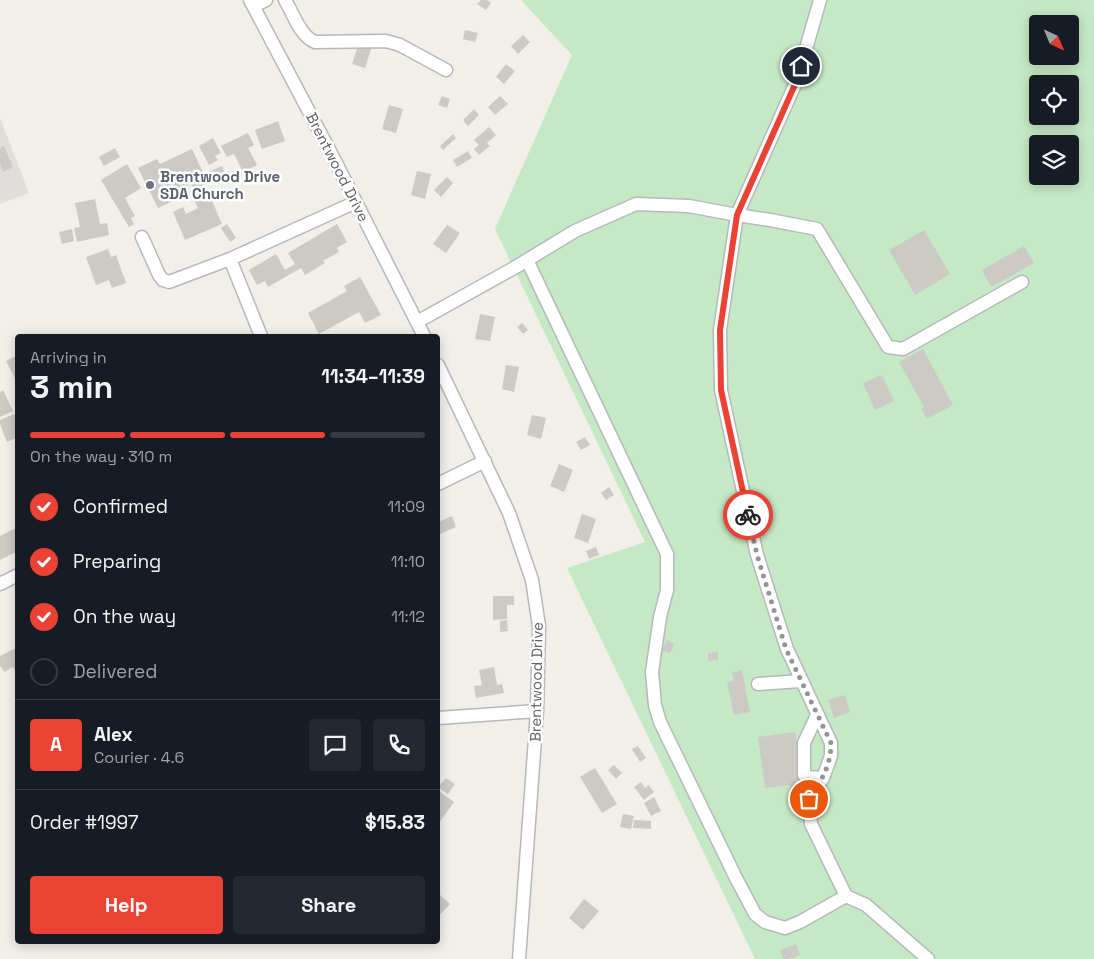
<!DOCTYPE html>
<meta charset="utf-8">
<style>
:root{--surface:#171b24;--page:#242831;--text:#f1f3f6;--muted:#9ea1a6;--line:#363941;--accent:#ea4335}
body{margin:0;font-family:"Space Grotesk",sans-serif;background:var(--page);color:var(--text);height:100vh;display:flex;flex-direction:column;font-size:19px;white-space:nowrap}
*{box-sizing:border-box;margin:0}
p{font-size:16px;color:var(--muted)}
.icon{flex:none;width:28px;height:28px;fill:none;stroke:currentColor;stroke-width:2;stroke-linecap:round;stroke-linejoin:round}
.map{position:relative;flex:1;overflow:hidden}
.panel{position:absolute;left:15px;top:334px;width:425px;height:610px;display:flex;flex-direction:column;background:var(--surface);border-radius:5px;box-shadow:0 2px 12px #0003}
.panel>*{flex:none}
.needle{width:32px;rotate:136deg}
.fabs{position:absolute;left:1029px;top:15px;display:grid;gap:10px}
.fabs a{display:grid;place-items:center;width:50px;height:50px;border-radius:5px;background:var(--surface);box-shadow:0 2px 12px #0003;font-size:25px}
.pin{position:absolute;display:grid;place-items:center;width:42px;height:42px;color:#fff;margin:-21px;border:2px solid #fff;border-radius:50%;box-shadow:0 1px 5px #0007}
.courier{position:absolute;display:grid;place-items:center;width:50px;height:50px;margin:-25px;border:4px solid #ea4335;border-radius:50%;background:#fff;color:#222;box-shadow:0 1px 6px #0007}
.summary em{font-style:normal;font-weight:700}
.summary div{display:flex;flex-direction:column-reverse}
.summary{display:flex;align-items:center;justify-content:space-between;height:85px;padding:0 15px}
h1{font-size:32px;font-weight:700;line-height:38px}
.bar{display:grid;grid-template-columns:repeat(4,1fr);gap:8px 5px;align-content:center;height:60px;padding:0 15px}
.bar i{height:6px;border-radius:4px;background:var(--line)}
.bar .selected{background:var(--accent)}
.bar p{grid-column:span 4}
.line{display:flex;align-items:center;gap:12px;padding:0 15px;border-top:1px solid var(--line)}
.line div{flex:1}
.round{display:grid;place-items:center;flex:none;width:52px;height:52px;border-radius:5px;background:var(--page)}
ol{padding:0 15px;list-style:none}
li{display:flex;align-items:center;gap:15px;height:55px}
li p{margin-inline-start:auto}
li .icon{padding:5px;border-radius:50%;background:var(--accent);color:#fff;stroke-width:4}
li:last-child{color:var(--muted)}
li i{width:28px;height:28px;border:2px solid var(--line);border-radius:50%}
.primary-button{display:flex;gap:10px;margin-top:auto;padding:10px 15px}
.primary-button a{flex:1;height:58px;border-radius:5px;background:var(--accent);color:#fff;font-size:20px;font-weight:700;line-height:58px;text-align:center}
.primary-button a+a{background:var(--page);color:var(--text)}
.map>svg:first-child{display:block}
.industrial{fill:#e0deda}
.green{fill:#c5e8c5;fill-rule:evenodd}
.building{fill:#cccac5}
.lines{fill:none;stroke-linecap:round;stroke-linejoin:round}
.minor-casing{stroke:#b5b8bc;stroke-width:15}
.minor{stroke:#fff;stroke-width:12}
.done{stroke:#929495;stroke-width:5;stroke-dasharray:0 9}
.route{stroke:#ea4335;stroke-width:6}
.worship-dot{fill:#6b7280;stroke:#fff;stroke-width:2}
.labels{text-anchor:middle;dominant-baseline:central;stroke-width:5;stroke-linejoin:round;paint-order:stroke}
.street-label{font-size:15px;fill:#5f6368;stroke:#fff}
.worship-label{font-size:15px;font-weight:bold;fill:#5b616d;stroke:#fff;text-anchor:start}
</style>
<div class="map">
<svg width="1094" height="959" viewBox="0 0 1094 959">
<rect width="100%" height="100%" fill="#f1efe8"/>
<!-- industrial -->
<path class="industrial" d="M0 118 29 193 0 204Z"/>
<!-- green -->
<path class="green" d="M521 0H1094V959H755L567 568 645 542 495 229 572 55ZM1038 24H1070V56H1038ZM1038 84H1070V116H1038ZM1038 144H1070V176H1038Z"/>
<!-- building -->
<path class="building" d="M481 0H487L491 3 486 10 477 4Z
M465 30 478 33 475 42 463 39Z
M523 35 530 42 518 54 511 46Z
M359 42 372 46 365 68 352 64Z
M506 64 515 71 504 84 496 77Z
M442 96 450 99 447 108 438 105Z
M500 96 508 104 495 115 488 107Z
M389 105 403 109 396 133 382 129Z
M474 109 479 115 468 126 463 120Z
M278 121 285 141 262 149 255 130Z
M489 127 496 135 487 143 490 146 479 155 474 149 479 145 474 140Z
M248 133 254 145 248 148 257 165 243 172 234 154 227 157 221 146Z
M453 134 456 138 443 150 440 146Z
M213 138 221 153 215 156 218 160 209 165 199 146Z
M4 146 13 167 3 172 0 164V148Z
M115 148 120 157 104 166 99 157Z
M192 149 208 183 194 190 191 184 171 193 175 200 158 208 138 168 157 159 160 164Z
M468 151 472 158 457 167 453 160Z
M127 164 141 188 125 198 135 216 131 218 134 224 129 227 101 180Z
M222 166 227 178 215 183 210 171Z
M417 171 431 174 425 199 411 195Z
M447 177 453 183 441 197 434 190Z
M209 194 222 224 185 240 173 212 183 207 186 214 198 208 194 200Z
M95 199 100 224 107 223 109 235 77 242 74 228 80 227 75 203Z
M227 224 236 238 230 242 221 228Z
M337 224 347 242 337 248 339 252 323 261 325 263 305 275 301 268 268 287 265 281 257 285 249 270 276 254 285 270 295 264 288 253Z
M447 225 460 233 446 253 433 244Z
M72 229 74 241 62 244 59 232Z
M924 230 950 274 915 295 889 250Z
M1024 246 1034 263 991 287 982 270Z
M108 249 111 257 116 255 126 283 112 288 109 280 96 285 86 257Z
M360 277 381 315 365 323 359 312 319 334 308 313 347 291 344 286Z
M480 314 495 317 490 341 475 339Z
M522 323 528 330 523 334 517 327Z
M923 349 953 405 927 419 921 409 924 407 899 362Z
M18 355V384L6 361Z
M506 365 519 367 514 392 502 389Z
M882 375 894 401 875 410 863 383Z
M3 390 13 411 0 417V392Z
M14 414 18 421V437L7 442 0 424V420Z
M532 415 546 418 541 439 527 435Z
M585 437 590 445 581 450 576 442Z
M559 464 573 470 564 492 550 486Z
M609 487 614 495 606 500 601 493Z
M582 514 596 519 588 543 574 538Z
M452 516 456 527 438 535V522Z
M18 527V551L0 560V536Z
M596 547 599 555 589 559 586 551Z
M493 596H514V605H507V619L493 620Z
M507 620 508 631 500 632V621Z
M667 640 674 644 670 653 662 650Z
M18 647V670L15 671 13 667 4 672 0 666V656Z
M718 652V660L708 661V653Z
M494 667 497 685 502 684 504 693 476 698 474 686 482 685 479 670Z
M742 670 750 712 734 715 727 682 734 681 732 672Z
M845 695 850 712 834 718 828 700Z
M795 732 804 787 791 789 790 785 765 788 758 737Z
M638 746 646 758 640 762 632 749Z
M614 765 622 773 616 779 608 770Z
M595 768 617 804 602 813 580 777Z
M446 778 455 784 448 794 438 787Z
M641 782 645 788 649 785 654 792 644 800 634 787Z
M439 791 454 802 439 823 438 793Z
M654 797 661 811 651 816 644 803Z
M623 814 634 816 631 829 620 827Z
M634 820 651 821V829L633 828Z
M438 893 450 904 438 917Z
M584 899 599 911 583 930 569 918Z
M796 944 800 955 789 959H783L780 950Z"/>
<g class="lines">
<defs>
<path id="minor" d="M250 0 333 157 424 336
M285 0C293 13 300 36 315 42L386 41 400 45 446 70
M820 0 797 80 737 215 770 220 817 229 888 347 903 349 1022 282
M254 6 266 0
M142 237 159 275 163 280 169 282 230 259 356 202
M230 259 261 336
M527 260 667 554V590L660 617 652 672 655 705 660 722 736 878 755 914 765 922 785 928 800 922 846 896
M417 322 514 268 575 231 636 204 689 206 737 215 720 330 721 390 757 555 787 649 831 743V756L823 778 809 799 811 824 846 896 866 905 928 959
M438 365 509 513 532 580 539 626 537 711 519 959
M438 484 485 461
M0 584 18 575
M758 684 800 681
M817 715 804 743V775L807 777 823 778
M438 718 537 711"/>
</defs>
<!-- minor casing -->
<use href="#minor" class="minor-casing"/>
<!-- minor -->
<use href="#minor" class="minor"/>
</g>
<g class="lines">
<!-- done -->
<path class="done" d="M748 515 757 555 786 649 831 743C831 766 821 781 809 799"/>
<!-- route -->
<path class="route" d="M748 515 721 390 720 330 737 215 797 80 801 66"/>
</g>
<!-- markers -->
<circle class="worship-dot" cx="150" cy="185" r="5"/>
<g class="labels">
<!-- street labels -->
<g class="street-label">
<text transform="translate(338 167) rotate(63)">Brentwood Drive</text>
<text transform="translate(536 682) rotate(-89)">Brentwood Drive</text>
</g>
<!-- worship labels -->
<g class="worship-label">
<text x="160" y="176">Brentwood Drive<tspan x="160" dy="17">SDA Church</tspan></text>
</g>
</g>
</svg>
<div class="fabs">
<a><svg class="needle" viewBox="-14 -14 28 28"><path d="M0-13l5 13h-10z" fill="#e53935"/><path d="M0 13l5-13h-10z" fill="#9ea1a6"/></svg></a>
<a><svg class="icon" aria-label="locate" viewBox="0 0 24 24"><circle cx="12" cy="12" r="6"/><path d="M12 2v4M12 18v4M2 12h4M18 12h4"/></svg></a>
<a><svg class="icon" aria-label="layers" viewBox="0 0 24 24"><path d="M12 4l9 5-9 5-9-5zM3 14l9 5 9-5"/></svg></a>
</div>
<div class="pin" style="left:809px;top:799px;background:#ea580c"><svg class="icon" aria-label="bag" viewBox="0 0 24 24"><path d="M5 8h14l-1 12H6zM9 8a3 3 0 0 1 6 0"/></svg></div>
<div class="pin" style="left:801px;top:66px;background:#1f2937"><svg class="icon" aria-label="home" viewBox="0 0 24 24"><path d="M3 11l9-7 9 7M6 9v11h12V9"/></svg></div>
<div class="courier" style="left:748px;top:515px"><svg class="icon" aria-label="bike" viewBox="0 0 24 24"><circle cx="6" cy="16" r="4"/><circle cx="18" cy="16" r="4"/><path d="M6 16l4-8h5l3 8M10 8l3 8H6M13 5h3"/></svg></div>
<section class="panel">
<div class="summary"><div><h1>3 min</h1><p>Arriving in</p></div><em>11:34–11:39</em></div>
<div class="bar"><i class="selected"></i><i class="selected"></i><i class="selected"></i><i></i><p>On the way · 310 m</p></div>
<ol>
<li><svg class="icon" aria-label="check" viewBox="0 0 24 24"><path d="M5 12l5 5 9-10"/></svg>Confirmed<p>11:09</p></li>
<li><svg class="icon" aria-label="check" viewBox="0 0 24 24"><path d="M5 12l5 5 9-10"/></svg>Preparing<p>11:10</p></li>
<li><svg class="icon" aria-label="check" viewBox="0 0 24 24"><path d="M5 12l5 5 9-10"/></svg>On the way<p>11:12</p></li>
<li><i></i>Delivered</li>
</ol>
<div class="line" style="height:90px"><b class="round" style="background:var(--accent);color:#fff">A</b><div><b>Alex</b><p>Courier · 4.6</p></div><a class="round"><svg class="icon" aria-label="chat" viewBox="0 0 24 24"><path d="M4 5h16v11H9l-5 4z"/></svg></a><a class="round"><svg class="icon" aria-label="phone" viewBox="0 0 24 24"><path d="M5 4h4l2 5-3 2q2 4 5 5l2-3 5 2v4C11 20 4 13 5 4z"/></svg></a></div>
<div class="line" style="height:65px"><div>Order #1997</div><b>$15.83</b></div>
<div class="primary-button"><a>Help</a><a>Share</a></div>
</section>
</div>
